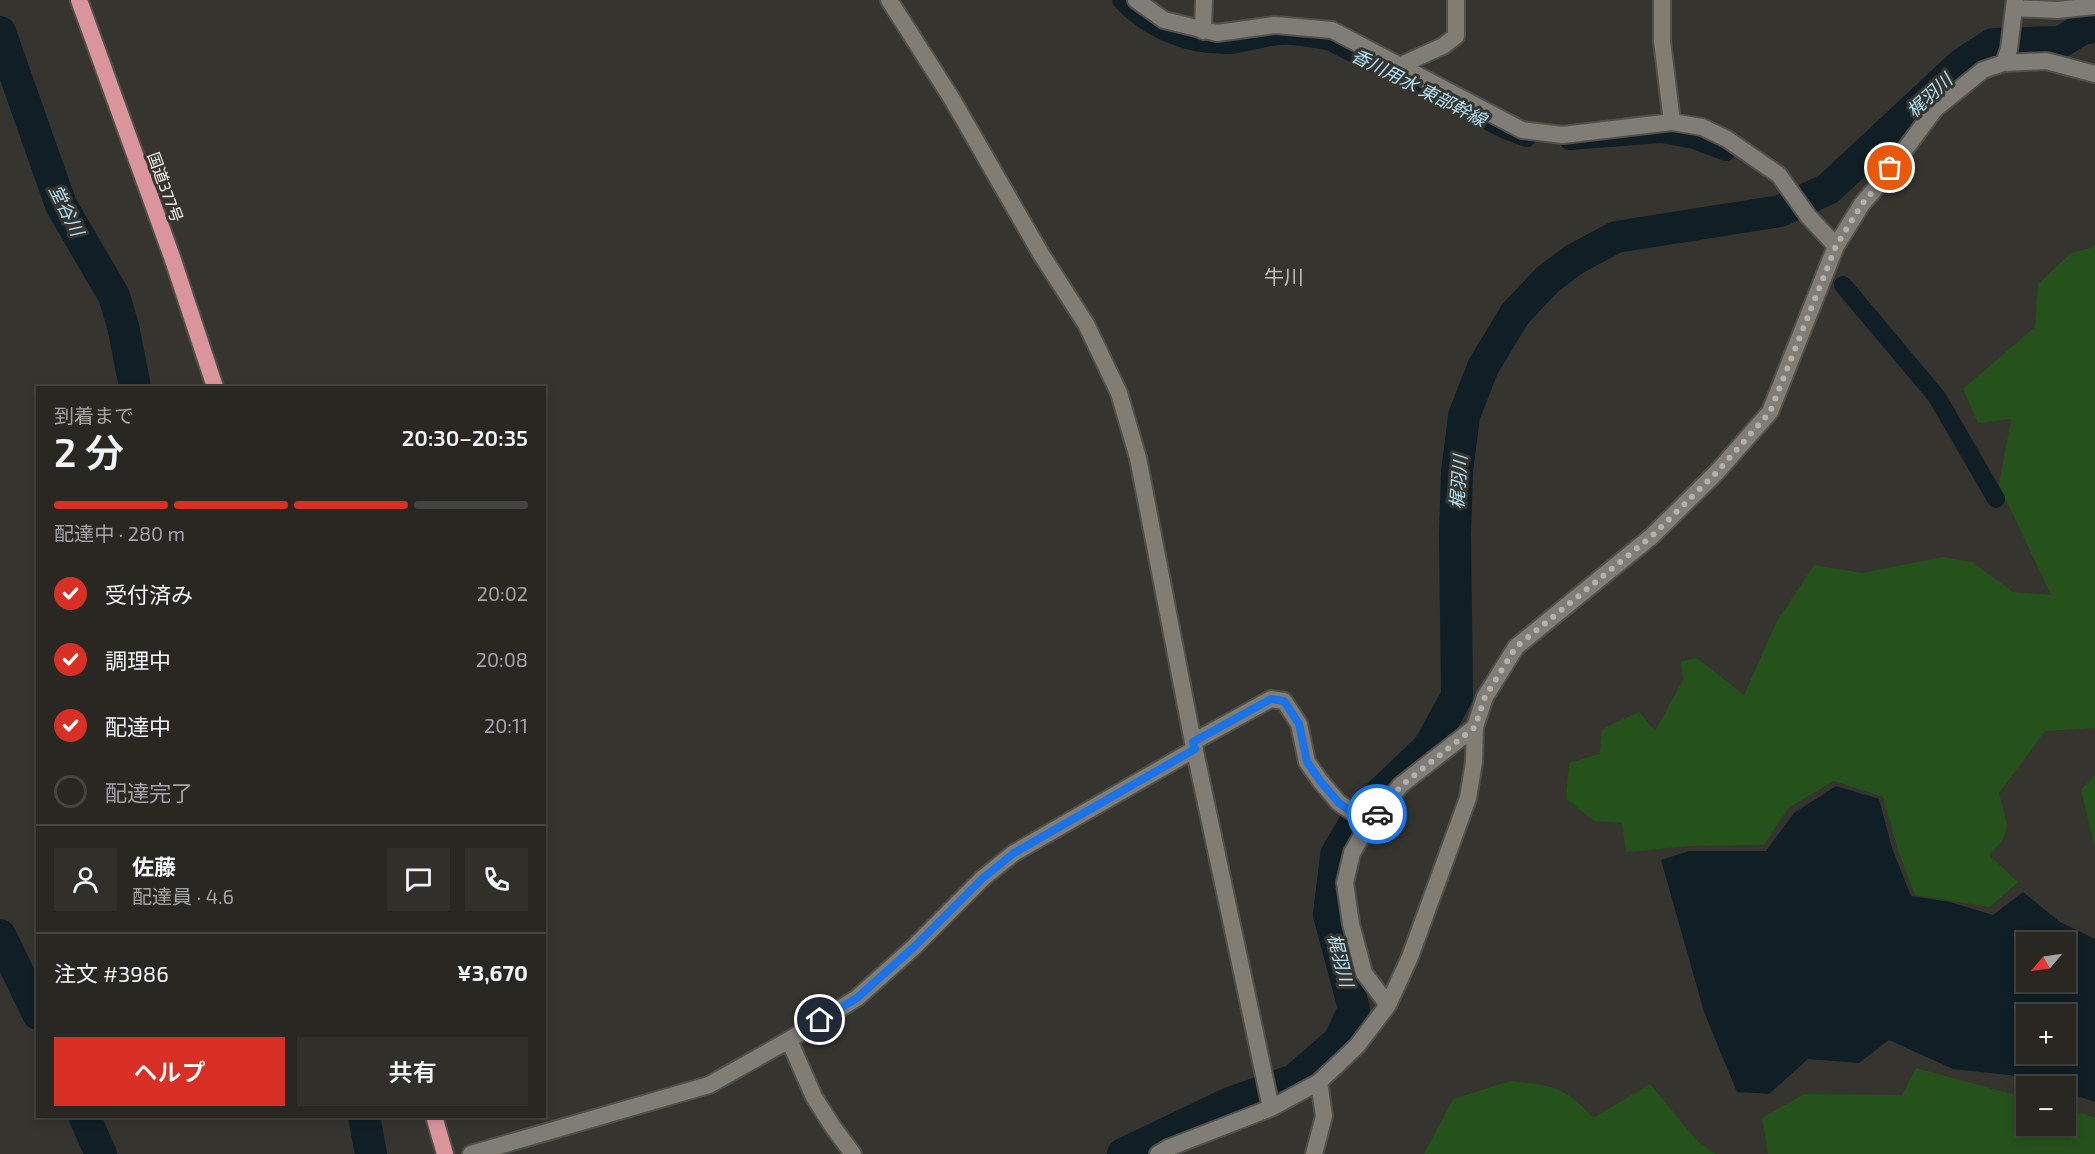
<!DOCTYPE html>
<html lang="ja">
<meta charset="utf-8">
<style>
:root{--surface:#282722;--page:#302f2a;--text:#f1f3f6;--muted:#a5a5a5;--line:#444440;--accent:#d93025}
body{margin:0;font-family:"Exo 2","Noto Sans JP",sans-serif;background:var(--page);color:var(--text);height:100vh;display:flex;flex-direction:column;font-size:22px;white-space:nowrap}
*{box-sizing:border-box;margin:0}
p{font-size:20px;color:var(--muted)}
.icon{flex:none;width:33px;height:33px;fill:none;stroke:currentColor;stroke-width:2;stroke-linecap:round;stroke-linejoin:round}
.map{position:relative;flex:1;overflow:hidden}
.details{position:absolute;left:36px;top:386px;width:510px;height:732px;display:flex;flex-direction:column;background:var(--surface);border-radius:0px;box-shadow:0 3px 9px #0003,0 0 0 2px var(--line)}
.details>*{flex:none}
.needle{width:39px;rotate:241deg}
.tools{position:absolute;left:2016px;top:932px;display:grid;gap:12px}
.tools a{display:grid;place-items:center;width:60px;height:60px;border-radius:0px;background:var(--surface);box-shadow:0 3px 9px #0003,0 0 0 2px var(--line);font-size:30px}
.pin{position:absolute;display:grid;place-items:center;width:51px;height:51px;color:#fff;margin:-26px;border:3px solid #fff;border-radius:50%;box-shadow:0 2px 6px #0007}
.courier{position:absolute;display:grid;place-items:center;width:60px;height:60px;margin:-30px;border:4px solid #1a73e8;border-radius:50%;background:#fff;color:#222;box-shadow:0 2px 8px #0007}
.summary em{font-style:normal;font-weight:600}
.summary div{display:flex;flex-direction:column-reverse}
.summary{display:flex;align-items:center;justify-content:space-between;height:102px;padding:0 18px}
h1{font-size:39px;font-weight:600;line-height:45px}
.bar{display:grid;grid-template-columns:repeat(4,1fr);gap:9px 6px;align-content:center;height:72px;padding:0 18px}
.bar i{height:8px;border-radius:4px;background:var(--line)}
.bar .active{background:var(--accent)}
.bar p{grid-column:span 4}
.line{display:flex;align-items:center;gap:15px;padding:0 18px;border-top:2px solid var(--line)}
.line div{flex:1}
.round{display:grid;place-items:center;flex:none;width:63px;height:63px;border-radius:0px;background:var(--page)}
ol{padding:0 18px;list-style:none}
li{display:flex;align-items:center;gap:18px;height:66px}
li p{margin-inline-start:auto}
li .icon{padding:6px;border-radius:50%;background:var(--accent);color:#fff;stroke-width:4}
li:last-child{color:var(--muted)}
li i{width:33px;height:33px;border:3px solid var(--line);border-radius:50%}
.button{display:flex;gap:12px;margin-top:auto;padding:12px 18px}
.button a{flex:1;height:69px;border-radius:0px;background:var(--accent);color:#fff;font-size:24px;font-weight:600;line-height:69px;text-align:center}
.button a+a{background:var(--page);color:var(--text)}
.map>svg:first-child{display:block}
.green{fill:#24521a}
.water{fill:#101f26;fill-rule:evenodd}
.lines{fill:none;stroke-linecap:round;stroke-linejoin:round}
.canal{stroke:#101f26;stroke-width:18}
.river{stroke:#101f26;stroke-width:32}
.minor-casing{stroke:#51504a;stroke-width:20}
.trunk-casing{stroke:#51504a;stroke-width:20}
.minor{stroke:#7f7d76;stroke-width:16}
.trunk{stroke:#da949c;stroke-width:16}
.done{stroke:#b2b1ac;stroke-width:6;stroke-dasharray:0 10.8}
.route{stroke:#1a73e8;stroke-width:8}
.labels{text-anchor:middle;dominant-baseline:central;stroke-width:6;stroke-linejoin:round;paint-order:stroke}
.street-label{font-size:16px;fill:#f5f4f0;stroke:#36342e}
.water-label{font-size:18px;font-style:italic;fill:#afe2f8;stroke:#36342e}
.quarter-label{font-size:20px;fill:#c1bfb8;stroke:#36342e}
</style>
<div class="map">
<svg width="2095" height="1154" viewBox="0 0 2095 1154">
<rect width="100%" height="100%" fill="#36342e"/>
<!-- green -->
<path class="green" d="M2095 244V728L2045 731 1999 793C2006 823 2015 831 1989 855L2018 882 1990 907 1915 895 1899 853 1883 797 1834 781 1788 808 1764 845 1690 846 1626 852 1622 823 1594 821 1566 799 1569 763 1600 754 1602 729 1639 712 1655 731 1683 680 1681 661 1697 658 1744 695 1777 621 1814 565 1862 573 1943 557 1972 562 2013 592 2051 595 1999 485 2011 419 1978 423 1963 389 2035 327 2038 284 2071 253 2090 248Z
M2095 775V848L2081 790Z
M1916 1068 2026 1098V1125H2066V1108L2095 1118V1154H1768L1762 1118 1804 1094 1902 1095Z
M1510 1081C1552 1086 1564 1085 1593 1118L1650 1084 1697 1141 1716 1154H1424L1453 1099Z"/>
<!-- water -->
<path class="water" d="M1836 786 1879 799 1892 848 1911 896 1950 902 1993 915 2023 892 2060 922 2095 939V1102L2066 1092V1086H2048L2017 1076 1953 1069 1889 1040 1859 1063 1808 1059 1769 1094 1737 1092 1704 1012 1661 860 1689 851H1766L1794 813ZM2026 942H2066V981H2026ZM2026 1014H2066V1053H2026Z"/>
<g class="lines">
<!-- canal -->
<path class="canal" d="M1121 0C1148 30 1189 46 1229 45 1246 44 1262 37 1279 36 1296 34 1313 39 1330 42L1505 130 1527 138
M1569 141 1661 134 1694 140 1726 152
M1843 285 1937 397 1996 499"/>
<!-- river -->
<path class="river" d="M0 32 61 205 114 296 123 326 135 387
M0 935 38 1014
M84 1116 101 1154
M364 1116 371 1154
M1123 1154 1230 1103 1294 1080 1339 1041 1354 1009 1329 915 1336 855 1361 812 1429 747 1457 696 1455 533 1457 472 1464 416 1483 367 1515 314 1547 280 1575 259 1616 237 1780 211 1828 189 1962 64 1993 44 2061 42 2082 29 2095 27"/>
<defs>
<path id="minor" d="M889 0 952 99 1041 254 1086 324 1119 393 1138 458 1193 742 1271 1108
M1136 0 1164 20 1217 33 1275 25 1332 30 1522 130 1563 135 1672 122 1702 127 1727 139 1779 175 1808 216 1836 246
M1662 0V41L1672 122
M2014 8 2057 10 2095 6
M1203 31 1204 0
M2004 63 2009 49 2015 0
M1401 65 1443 46 1456 36V0
M1193 742 1271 699 1284 701 1299 724 1307 762 1321 782 1339 803 1369 823
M1388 1005 1364 973 1351 924 1345 883 1352 853 1369 823 1401 785 1475 727
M789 1040 814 1097 833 1127 853 1154
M471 1154 709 1085 789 1040 857 998 914 947 983 878 1014 853 1195 749
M1158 1154 1168 1148 1271 1108 1319 1082 1357 1046 1388 1005 1410 957 1468 798 1474 762 1475 727 1485 697 1516 647 1652 536 1717 472 1770 412 1836 246 1862 204 1881 182 1935 109 1983 70 2004 63 2046 61 2095 74
M1314 1154 1324 1116 1319 1082"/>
<path id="trunk" d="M79 0 172 257 215 387
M434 1116 445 1154"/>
</defs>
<!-- minor casing -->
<use href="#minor" class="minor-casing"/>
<!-- trunk casing -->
<use href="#trunk" class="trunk-casing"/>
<!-- minor -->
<use href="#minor" class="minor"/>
<!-- trunk -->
<use href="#trunk" class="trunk"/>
</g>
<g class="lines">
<!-- done -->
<path class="done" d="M1377 814 1401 786 1475 727 1485 697 1516 647 1652 536 1717 472 1770 412 1836 246 1862 204 1881 182 1890 168"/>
<!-- route -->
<path class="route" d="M820 1020 857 998 914 947 983 878 1014 853 1195 749 1193 742 1271 699 1284 701 1299 724 1307 762 1321 782 1339 803 1369 824 1377 814"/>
</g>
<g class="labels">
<!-- street labels -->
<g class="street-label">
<text transform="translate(166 187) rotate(70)">国道377号</text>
</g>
<!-- water labels -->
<g class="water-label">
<text transform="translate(1419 87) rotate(27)">香川用水 東部幹線</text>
<text transform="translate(1929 95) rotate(-43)">梶羽川</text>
<text transform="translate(67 210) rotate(64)">堂谷川</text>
<text transform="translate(1458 482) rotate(-86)">梶羽川</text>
<text transform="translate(1341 960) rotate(76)">梶羽川</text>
</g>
<!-- quarter labels -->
<g class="quarter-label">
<text x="1284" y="276">牛川</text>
</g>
</g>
</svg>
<div class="tools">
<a><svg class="needle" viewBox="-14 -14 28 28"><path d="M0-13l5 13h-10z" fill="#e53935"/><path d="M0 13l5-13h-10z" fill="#a5a5a5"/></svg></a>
<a>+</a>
<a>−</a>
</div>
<div class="pin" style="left:1890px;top:168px;background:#ea580c"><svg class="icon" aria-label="bag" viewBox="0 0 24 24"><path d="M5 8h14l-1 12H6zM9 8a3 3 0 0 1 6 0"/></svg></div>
<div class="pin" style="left:820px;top:1020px;background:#1f2937"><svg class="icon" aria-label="home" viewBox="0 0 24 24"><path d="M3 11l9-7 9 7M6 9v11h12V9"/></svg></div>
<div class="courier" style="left:1377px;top:814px"><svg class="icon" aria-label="car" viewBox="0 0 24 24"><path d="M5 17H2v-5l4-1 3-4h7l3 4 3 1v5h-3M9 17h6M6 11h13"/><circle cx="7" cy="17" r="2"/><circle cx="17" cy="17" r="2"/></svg></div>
<section class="details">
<div class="summary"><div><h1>2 分</h1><p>到着まで</p></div><em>20:30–20:35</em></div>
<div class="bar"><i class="active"></i><i class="active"></i><i class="active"></i><i></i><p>配達中 · 280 m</p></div>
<ol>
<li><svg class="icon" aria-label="check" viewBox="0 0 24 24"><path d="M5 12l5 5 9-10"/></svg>受付済み<p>20:02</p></li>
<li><svg class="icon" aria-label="check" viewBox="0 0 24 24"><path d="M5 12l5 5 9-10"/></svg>調理中<p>20:08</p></li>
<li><svg class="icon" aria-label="check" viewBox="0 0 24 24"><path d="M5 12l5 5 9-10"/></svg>配達中<p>20:11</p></li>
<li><i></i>配達完了</li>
</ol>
<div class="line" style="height:108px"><a class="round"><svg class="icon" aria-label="person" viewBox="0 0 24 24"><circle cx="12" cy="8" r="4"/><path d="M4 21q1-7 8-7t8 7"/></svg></a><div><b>佐藤</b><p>配達員 · 4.6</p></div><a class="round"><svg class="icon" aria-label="chat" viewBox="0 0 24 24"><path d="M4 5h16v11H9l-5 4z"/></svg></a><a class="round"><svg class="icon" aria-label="phone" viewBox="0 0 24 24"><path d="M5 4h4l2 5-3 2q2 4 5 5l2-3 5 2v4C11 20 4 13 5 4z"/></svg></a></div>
<div class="line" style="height:78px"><div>注文 #3986</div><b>¥3,670</b></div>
<div class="button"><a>ヘルプ</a><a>共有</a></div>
</section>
</div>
